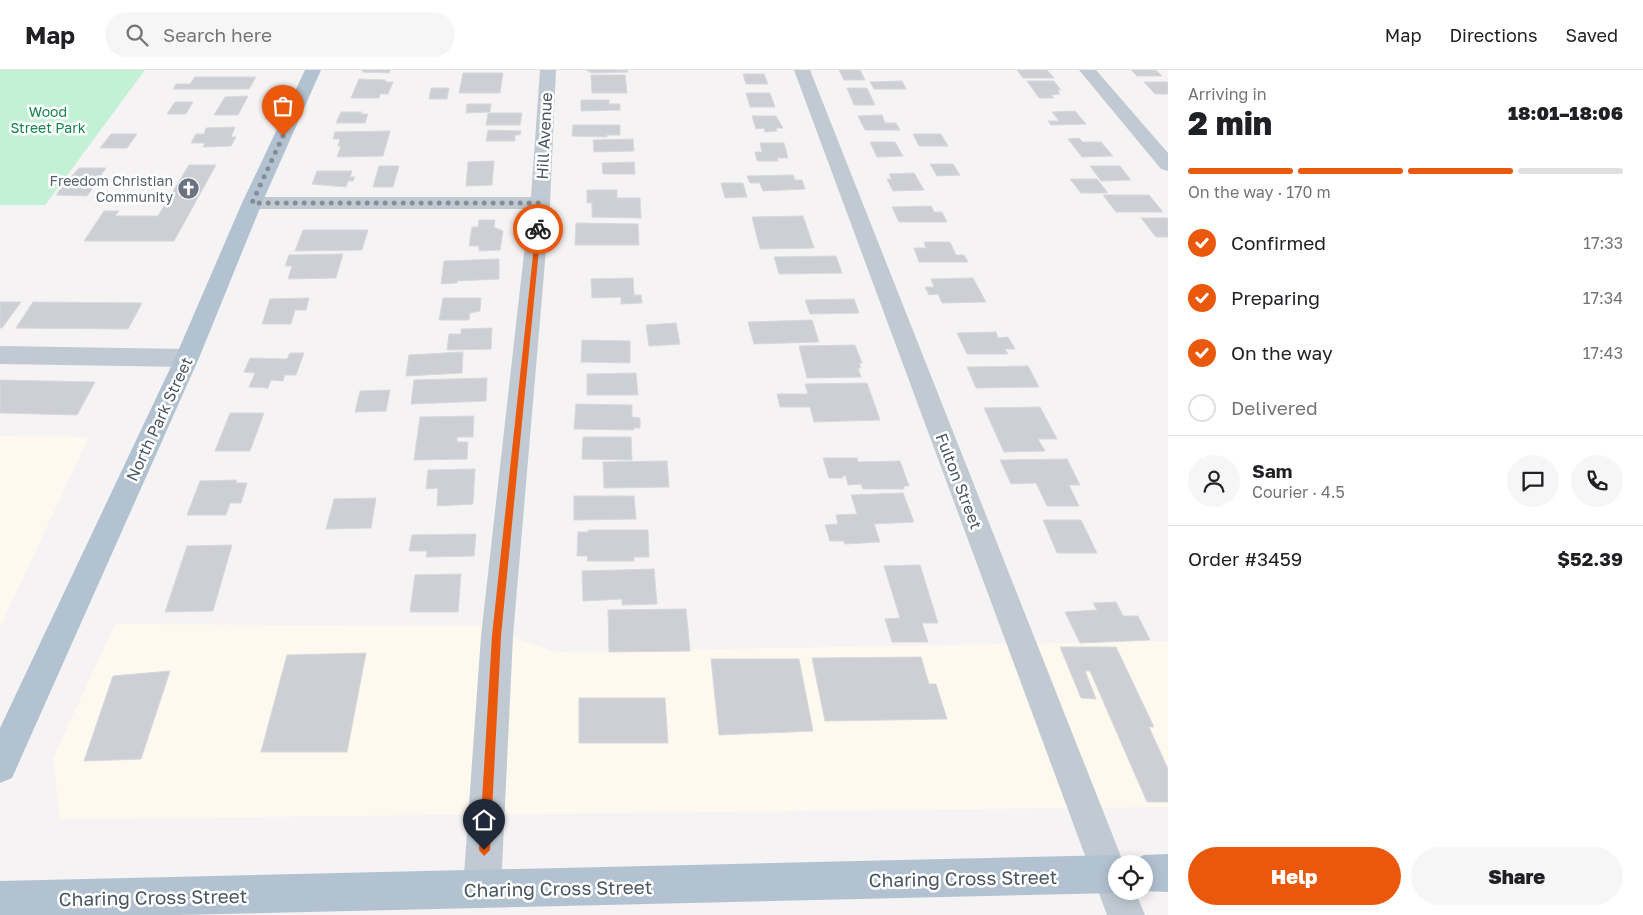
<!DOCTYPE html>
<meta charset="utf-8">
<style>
:root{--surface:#fff;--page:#f6f6f6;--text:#202124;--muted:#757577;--line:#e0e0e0;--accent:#ea580c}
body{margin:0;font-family:"Golos Text",sans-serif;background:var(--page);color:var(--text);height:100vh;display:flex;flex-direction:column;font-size:19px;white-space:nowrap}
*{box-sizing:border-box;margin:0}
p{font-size:16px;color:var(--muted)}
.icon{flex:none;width:28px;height:28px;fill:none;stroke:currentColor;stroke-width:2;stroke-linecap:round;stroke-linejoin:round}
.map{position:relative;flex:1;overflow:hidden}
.drawer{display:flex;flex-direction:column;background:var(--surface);width:475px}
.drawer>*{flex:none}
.controls{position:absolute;left:1108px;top:785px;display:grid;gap:10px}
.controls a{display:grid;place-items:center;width:45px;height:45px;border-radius:50%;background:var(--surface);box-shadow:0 2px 12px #0003;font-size:25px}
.pin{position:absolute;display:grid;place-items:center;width:42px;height:42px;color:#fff;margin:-51px -21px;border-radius:50% 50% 50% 0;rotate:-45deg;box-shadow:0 0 5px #0007}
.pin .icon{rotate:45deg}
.courier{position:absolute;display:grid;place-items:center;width:50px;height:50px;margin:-25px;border:4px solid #ea580c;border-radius:50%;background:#fff;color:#222;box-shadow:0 1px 6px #0007}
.summary em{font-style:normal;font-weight:800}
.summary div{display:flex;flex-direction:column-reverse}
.summary{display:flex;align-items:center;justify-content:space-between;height:85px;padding:0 20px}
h1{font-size:32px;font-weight:800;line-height:38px}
.bar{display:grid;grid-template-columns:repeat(4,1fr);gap:8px 5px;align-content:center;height:60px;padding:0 20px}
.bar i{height:6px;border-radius:4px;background:var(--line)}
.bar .selected{background:var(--accent)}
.bar p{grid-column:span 4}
.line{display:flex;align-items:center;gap:12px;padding:0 20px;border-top:1px solid var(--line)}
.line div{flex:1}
.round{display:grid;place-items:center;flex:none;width:52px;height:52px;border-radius:26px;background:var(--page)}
ol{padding:0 20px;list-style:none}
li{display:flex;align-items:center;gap:15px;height:55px}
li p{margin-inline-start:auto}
li .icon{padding:5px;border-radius:50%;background:var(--accent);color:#fff;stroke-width:4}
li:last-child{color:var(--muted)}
li i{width:28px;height:28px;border:2px solid var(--line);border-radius:50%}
.primary-button{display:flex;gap:10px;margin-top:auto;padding:10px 20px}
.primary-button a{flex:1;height:58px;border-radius:30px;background:var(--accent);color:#fff;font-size:20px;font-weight:800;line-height:58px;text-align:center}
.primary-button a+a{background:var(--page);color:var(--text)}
header{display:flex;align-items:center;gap:30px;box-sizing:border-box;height:70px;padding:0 25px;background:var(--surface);border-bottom:1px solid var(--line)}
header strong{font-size:24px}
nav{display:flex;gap:28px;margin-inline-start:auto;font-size:18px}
.search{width:350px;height:45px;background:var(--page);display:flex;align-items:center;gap:12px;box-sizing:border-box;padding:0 18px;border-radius:28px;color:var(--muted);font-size:19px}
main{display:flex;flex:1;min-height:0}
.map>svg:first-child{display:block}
.commercial{fill:#fdf9ef}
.green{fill:#c3f1d5}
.building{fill:#cdcfd5;stroke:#d7d9de}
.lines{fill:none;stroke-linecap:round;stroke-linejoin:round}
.minor{fill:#c1cad2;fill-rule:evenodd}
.major{fill:#b3c2d1;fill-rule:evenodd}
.route{fill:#ea580c}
.done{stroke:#868d94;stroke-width:5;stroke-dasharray:0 9}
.labels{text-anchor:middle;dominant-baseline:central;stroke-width:5;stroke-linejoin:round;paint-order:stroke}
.far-park-label{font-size:14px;fill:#17864f;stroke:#fff}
.far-worship-label{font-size:14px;fill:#5b616d;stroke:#fff;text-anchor:end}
.street-label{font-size:16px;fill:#4a5661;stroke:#fff}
.near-street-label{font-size:19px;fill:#4a5661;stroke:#fff}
</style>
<header>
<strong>Map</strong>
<div class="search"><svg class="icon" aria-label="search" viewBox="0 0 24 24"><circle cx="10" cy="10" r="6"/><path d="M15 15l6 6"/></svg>Search here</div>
<nav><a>Map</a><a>Directions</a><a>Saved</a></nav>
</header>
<main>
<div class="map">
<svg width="1168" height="845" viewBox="0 0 1168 845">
<rect width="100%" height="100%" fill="#f5f3f3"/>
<!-- commercial -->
<path class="commercial" d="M0 366 89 367 0 557Z
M115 554 479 556 556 582 1168 571V737L60 749 53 688Z"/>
<!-- green -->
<path class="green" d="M0 0H145L45 135H0Z"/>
<!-- building -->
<path class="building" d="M363 0H390L389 3 362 2Z
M586 0H627L628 2 592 3Z
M839 0H860L865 10H844Z
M1017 0H1047L1054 8H1023Z
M1131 0H1156L1162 6H1137Z
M463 3H503L500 23H459Z
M743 4H764L768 14H746Z
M591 5H625L627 23H592Z
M195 7H256L249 19H173L176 14H190Z
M359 9 386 10 385 12H393L388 24H380L379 28H351Z
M902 11 906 19H874L870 12Z
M1027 11H1054L1061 20H1057L1060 24 1051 25 1054 28H1039Z
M1144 12H1168V24H1155Z
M431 18H449L447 29H429Z
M847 18H867L875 35H854Z
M746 23H770L775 37H750Z
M248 26 238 45H214L225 27Z
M581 30H609V34H620V40L581 41Z
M175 32H193L186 44H167Z
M467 34H491L490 42 466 43Z
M1075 41 1086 54 1051 55 1048 51H1059L1052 42Z
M341 42H362L361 44H368L365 53H336Z
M488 43H522L520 55H486Z
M882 45 885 53H896L900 60H865L858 46Z
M752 46H776L783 58H776L777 61 765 62 764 58 756 59Z
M573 55H620V65H607V67L572 66Z
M235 57 231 67H236L231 76 203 77 205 73H191L196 64H204L206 58Z
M488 60 521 61 520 65H515V71H486Z
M390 61 383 86 337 87 341 76H338L340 69H333L335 62Z
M111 64H137L127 78H100Z
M913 64H941L948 76H919Z
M1079 68 1083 72H1101L1113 86 1082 87 1068 69Z
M633 69 634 81 594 82 593 70Z
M870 72H895L903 86 877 87Z
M760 73H784L788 88H777L778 91H757L755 82H762Z
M494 91 492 115 466 116 468 92Z
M634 92 635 104H603L602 93Z
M930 94H953L960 105 937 106Z
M189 95H216L174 171H84L104 141H119L115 146H158Z
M379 96H399L393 117H373Z
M1090 96H1120L1131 110 1101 111Z
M79 98H106L99 108H105L100 114H96L87 126 56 125 64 115 58 114 65 107H71Z
M317 101H352L350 107H355L353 111H348L346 117 312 114Z
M914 103 924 120 893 121 887 109H892L889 104Z
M793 105 795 110H802L805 119 763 121 760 113H750L747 106Z
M1070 109H1097L1108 123H1081Z
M721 113H743L747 127 725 128Z
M587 120H617V128H640L641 148 592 147V133H587Z
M1103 125H1149L1163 142H1116Z
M931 136 934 142H942L947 152H899L892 137Z
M803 146 814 178 760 179 752 147Z
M1141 148H1168V167H1156Z
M479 150H495L494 157 503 161 500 180 479 181V176H469L472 157H478Z
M576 153 638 154 639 175H575Z
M303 160H368L362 180 295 181Z
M924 172H950L956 185H964L968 192H919L914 178H926Z
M343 184 336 208 288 209 292 196H285L289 185Z
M836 186 842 203 779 204 774 187Z
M499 189V209L457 211V213L441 214 444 191Z
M633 208 634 225H641L642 233 621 234V227L592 228 591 209Z
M973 208 986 232 942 233 938 224 929 225 925 217H934L931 209Z
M309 228 306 240H295L291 254H262L270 229Z
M443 228H481L480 241 470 243 469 250H439Z
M854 229 859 243 810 244 805 230Z
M0 232H21L2 258H0Z
M33 232 142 233 128 259 16 258Z
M812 250 819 272 754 274 748 252Z
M676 253 680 274 649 276 646 255Z
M492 258 491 279 447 280 449 264H461V259Z
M996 262 998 268 1008 267 1015 279H1005L1008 284H967L957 263Z
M582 270 630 271V293L581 292Z
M855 275 862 293H859L861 298H858L861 307 807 308 799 276Z
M463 282 462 303 406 306 409 285Z
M290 283H304L296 305H285L283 311 271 310 268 318 249 317 255 303 244 302 250 288 287 289Z
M1028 296 1039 317 976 318 967 297Z
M636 303 638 325H587V304Z
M487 308 486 331 411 334 414 310Z
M0 310 95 312 77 345 0 343Z
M867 313 880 350 814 352 810 337H780L777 324H808L805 314Z
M390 320 386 341 355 342 360 321Z
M576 334 632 335V347L640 348V358H634V360L574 359Z
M1040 337 1057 369H1038L1045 381 1004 382 984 338Z
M230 343H264L250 381H215Z
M474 346 473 367H457V372H468L467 389 414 390 420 347Z
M583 367H631L632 390 582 389Z
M823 388H857L858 392 900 391 909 416H904V419H863L861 414 848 415 846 406H842L843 408H829Z
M1067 389 1080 415H1069L1079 436H1047L1036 413 1011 414 1000 390Z
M667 391 669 417 604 418 603 392Z
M475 399 473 434 437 436 438 418 426 419 428 400Z
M237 410 236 413H247L241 433H230L226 445H187L200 411Z
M903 423 914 452 874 454 880 472 845 474 844 471H830L825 455 838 454 836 445 857 444 851 425Z
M574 426H634L636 449 574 450Z
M376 428 371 458 326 459 334 429Z
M1043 450H1081L1097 483H1057Z
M588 460H648L649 487H634V491H587L588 486H577L578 462H588Z
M476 464 474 486 426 487 427 481H409L412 465Z
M232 475 213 541 165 542 187 476Z
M920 495 938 553H922L928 572H892L885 549 900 548 884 496Z
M654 499 657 534 622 535V529L583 531 582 501Z
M461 504 458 542H410L415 505Z
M1116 532 1123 546H1138L1150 570 1080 573 1065 542 1097 540 1093 533Z
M686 539 690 581 609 582 608 540Z
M1060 577H1116L1154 657H1149L1168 699V732H1147L1090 601H1085L1096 629 1081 628Z
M366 583 347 682H261L287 585Z
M921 587 929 614H936L947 649 825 651 812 588Z
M711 589H799L813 661 719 665Z
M170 601 141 689 84 691 113 606Z
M579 628H665L668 673H579Z"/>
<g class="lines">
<!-- minor -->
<path class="minor" d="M540 0H556L550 133 513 566 501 819 496 833 482 838 468 833 463 819 481 566 529 139H252L245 137 242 133 245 129 252 127H531Z
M794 0H810L1124 794H1116V821H1135L1145 845H1107Z
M1079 0H1096L1168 83V101L1161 99Z
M0 276 187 279 195 282 199 288 195 294 187 297 0 294Z"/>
<!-- major -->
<path class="major" d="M305 0H321L262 133 199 288 12 708 0 713V658L175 288 242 133Z
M1168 784V822L1140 821H1144V794H1116V821H1120L1116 823 180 845H0V811L1116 785 1130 792 1144 785Z"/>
</g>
<!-- route -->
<path class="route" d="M536 157 541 159 501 566 490 780 484 786 479 780 492 566Z"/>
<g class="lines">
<!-- done -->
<path class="done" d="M283 66 252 133H540L538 159"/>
</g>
<!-- icons -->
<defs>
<symbol id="church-disc" viewBox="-11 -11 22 22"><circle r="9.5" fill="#6b7280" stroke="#fff"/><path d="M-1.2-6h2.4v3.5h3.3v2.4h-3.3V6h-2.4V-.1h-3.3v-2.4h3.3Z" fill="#fff"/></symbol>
</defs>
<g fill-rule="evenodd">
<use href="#church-disc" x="176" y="106" width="25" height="25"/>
</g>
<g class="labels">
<!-- far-park labels -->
<g class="far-park-label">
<text x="48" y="41">Wood<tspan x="48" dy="16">Street Park</tspan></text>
</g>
<!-- far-worship labels -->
<g class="far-worship-label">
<text x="173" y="110">Freedom Christian<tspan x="173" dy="16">Community</tspan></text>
</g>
<!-- street labels -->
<g class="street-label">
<text transform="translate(544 66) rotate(-87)">Hill Avenue</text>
<text transform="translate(159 349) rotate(-65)">North Park Street</text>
<text transform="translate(959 411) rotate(69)">Fulton Street</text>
</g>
<!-- near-street labels -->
<g class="near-street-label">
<text transform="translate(963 808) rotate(-1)">Charing Cross Street</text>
<text transform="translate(558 818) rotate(-1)">Charing Cross Street</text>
<text transform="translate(153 827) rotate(-1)">Charing Cross Street</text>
</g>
</g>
</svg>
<div class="controls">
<a><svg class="icon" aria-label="locate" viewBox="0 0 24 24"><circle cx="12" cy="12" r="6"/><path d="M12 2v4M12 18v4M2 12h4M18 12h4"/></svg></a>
</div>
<div class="pin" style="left:283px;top:66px;background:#ea580c"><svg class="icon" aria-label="bag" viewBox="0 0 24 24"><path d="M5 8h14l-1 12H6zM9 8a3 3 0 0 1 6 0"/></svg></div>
<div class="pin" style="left:484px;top:780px;background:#1f2937"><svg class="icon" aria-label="home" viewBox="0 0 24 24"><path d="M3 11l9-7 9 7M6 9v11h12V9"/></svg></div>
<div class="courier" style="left:538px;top:159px"><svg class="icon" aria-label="bike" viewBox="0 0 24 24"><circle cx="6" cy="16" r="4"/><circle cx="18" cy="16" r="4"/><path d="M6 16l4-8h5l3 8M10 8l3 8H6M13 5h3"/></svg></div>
</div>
<section class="drawer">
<div class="summary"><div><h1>2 min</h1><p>Arriving in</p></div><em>18:01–18:06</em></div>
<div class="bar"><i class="selected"></i><i class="selected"></i><i class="selected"></i><i></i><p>On the way · 170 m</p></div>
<ol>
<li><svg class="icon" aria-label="check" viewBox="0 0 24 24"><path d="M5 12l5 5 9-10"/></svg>Confirmed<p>17:33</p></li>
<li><svg class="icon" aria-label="check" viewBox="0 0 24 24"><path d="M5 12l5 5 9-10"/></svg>Preparing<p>17:34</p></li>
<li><svg class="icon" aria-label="check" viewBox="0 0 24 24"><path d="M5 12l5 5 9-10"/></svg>On the way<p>17:43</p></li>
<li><i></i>Delivered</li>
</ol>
<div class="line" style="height:90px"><a class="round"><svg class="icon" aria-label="person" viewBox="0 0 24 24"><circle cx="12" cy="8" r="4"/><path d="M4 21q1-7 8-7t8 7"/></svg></a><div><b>Sam</b><p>Courier · 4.5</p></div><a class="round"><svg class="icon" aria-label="chat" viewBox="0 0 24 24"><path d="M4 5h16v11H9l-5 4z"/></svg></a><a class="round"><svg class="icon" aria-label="phone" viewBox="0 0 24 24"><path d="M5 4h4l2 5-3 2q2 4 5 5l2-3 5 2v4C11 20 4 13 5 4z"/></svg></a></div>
<div class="line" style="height:65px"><div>Order #3459</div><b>$52.39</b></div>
<div class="primary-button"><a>Help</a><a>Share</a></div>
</section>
</main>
